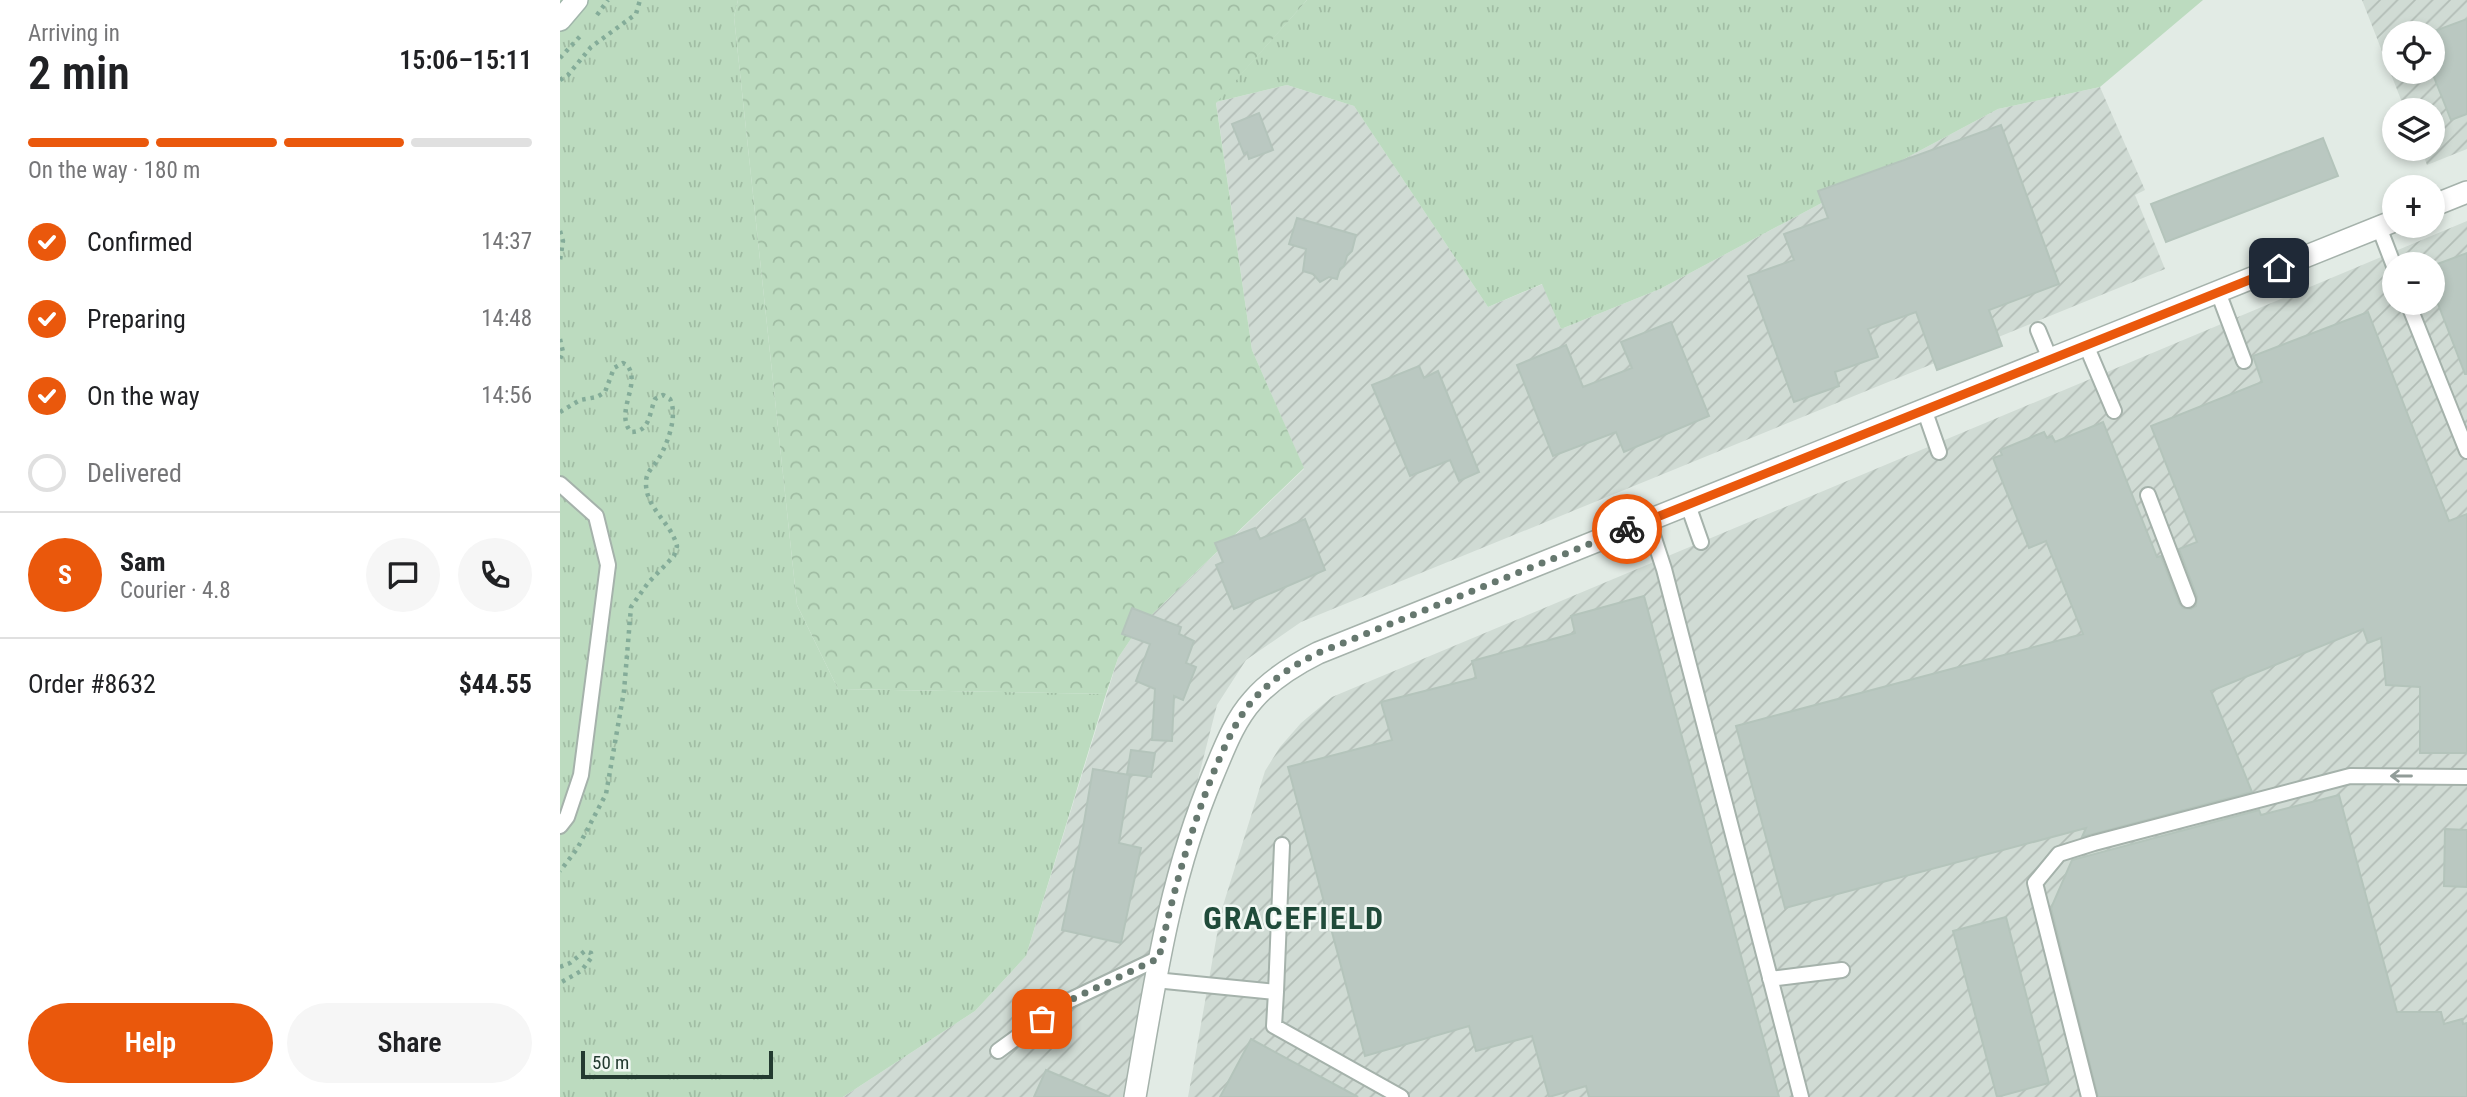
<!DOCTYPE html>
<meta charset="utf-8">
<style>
:root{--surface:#fff;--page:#f6f6f6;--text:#202124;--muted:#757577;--line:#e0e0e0;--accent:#ea580c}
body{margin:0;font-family:"Roboto Condensed",sans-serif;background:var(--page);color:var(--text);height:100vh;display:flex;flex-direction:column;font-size:26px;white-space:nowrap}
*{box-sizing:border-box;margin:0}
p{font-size:23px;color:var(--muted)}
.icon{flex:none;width:38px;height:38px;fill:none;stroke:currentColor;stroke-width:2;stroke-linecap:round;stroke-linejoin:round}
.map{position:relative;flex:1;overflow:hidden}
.panel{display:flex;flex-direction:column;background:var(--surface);width:560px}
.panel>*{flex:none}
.buttons{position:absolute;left:1822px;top:21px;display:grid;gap:14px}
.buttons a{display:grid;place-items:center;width:63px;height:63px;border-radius:50%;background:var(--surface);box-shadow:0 4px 10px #0003;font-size:35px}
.scale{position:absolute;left:21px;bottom:18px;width:192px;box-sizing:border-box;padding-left:7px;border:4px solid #233a30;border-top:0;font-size:19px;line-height:24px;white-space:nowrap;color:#233a30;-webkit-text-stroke:5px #f2f8f4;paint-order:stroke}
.pin{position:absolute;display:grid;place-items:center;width:60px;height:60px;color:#fff;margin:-30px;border-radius:14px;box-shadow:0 4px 10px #0006}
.courier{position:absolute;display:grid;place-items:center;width:70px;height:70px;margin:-35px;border:5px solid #ea580c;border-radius:50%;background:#fff;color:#222;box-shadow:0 2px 9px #0007}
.overview em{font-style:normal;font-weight:600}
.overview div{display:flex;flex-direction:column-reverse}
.overview{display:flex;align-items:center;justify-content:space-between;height:119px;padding:0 28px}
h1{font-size:46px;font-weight:600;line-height:52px}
.bar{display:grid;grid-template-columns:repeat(4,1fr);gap:10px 7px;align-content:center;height:84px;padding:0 28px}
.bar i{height:9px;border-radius:5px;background:var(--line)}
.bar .on{background:var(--accent)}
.bar p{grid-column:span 4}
.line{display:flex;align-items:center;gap:18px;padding:0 28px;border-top:2px solid var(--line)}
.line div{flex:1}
.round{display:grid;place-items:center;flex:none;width:74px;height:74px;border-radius:37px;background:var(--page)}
ol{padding:0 28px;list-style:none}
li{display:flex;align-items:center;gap:21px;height:77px}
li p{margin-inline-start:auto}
li .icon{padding:7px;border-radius:50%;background:var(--accent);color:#fff;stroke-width:4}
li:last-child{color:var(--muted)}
li i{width:38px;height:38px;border:4px solid var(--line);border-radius:50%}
.cta{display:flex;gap:14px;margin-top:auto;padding:14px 28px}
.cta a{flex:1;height:80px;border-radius:42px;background:var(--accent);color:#fff;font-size:28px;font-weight:600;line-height:80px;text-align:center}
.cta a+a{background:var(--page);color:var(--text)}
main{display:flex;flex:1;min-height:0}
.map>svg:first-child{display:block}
.industrial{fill:url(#industrial-furrows);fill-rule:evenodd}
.grass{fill:url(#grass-tufts)}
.forest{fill:url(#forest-crowns)}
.building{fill:#bac8c1;stroke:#b4c4bb;stroke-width:2}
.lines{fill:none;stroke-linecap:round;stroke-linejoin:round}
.service-casing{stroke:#a5b2ab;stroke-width:18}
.minor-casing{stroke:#a5b2ab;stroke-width:24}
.secondary-casing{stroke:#a1b6ab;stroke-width:24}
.path{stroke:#84ac99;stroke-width:4.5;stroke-dasharray:3.5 5;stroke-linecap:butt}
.service{stroke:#fff;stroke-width:14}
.minor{stroke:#fff;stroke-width:21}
.secondary{stroke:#fff;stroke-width:21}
.oneway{stroke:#919c98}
.done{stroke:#66786f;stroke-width:7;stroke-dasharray:0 12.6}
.route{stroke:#ea580c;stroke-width:9}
.labels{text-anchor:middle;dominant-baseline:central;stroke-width:5;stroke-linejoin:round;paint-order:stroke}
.district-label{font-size:32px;font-weight:bold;letter-spacing:2px;fill:#204b3a;stroke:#f2f8f4}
</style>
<main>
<section class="panel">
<div class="overview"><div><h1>2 min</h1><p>Arriving in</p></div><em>15:06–15:11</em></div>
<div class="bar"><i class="on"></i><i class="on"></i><i class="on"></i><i></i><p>On the way · 180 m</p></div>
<ol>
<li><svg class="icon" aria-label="check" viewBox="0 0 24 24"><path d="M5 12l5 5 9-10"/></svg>Confirmed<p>14:37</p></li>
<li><svg class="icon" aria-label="check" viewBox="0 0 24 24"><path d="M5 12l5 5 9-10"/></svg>Preparing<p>14:48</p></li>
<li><svg class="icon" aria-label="check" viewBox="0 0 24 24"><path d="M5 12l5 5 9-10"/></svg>On the way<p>14:56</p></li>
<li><i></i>Delivered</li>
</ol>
<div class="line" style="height:126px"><b class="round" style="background:var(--accent);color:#fff">S</b><div><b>Sam</b><p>Courier · 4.8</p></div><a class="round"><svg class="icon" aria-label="chat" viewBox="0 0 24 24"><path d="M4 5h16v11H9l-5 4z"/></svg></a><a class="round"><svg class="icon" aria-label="phone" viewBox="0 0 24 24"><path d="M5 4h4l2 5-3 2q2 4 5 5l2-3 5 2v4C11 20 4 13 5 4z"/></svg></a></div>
<div class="line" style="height:91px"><div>Order #8632</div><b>$44.55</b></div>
<div class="cta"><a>Help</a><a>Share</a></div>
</section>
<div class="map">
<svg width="1907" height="1097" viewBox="0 0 1907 1097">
<defs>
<pattern id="industrial-furrows" width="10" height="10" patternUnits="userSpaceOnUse" patternTransform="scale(1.75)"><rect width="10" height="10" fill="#d0dbd4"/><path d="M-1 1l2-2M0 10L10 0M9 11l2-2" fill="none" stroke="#b2bdb6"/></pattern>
<pattern id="grass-tufts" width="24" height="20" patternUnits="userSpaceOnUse" patternTransform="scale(1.75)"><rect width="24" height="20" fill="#bcdbbf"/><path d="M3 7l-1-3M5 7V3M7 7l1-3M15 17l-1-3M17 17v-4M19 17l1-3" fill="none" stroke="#a1bda4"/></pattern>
<pattern id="forest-crowns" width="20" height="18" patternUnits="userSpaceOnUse" patternTransform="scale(1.75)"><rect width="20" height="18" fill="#bcdbbf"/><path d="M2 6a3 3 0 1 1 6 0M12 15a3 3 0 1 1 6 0" fill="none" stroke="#a1bda4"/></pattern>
</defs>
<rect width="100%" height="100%" fill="#e2ebe5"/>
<!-- industrial -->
<path class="industrial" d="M1802 0H1907V149L1867 165 1861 149H1872V110H1845ZM1834 33H1872V72H1834Z
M727 85 794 106 928 307 983 284 1001 329 1100 289 1438 109 1540 87 1585 190 1575 195 1605 269 741 622 686 660 657 705 629 814 572 1097H283L415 1011 466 956 558 658 579 627 744 469 692 350 656 102Z
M1907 221V1097H628L661 912 705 771 720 747 741 723 772 697ZM1834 264H1872V303H1834Z"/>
<!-- grass -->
<path class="grass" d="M0 0H178L174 17 237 605 278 689 546 694 466 956 415 1011 283 1097H0Z
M747 0H1643L1540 87 1438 109 1100 289 1001 329 982 284 928 307 794 106 727 85 656 102Z"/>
<!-- forest -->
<path class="forest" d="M178 0H747L656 103 692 350 744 468 579 627 558 658 546 694 278 689 237 605 174 17Z"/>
<!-- building -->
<path class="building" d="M1907 19V114L1891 120 1872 72V32Z
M699 113 713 150 689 159 687 152 684 154 672 124Z
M1441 125 1499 284 1429 310 1442 346 1377 370 1356 312 1308 329 1318 357 1275 372 1279 386 1234 402 1188 276 1234 260 1224 234 1268 218 1258 191Z
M1763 138 1778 176 1606 242 1591 204Z
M737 218 796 235 792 251 787 256 784 266 780 269 777 279 769 277 760 282 753 274 743 271 746 249 729 244Z
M1907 253V374H1905L1872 288V266Z
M1808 312 1889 521 1907 514V753H1860V687L1826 685 1821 638 1808 643 1803 629 1651 691 1692 792 1522 837 1526 828 1225 908 1176 726 1523 634 1486 541 1469 548 1433 458 1442 455 1440 450 1484 432 1487 438 1492 436 1495 442 1543 422 1597 557 1601 556 1619 603 1623 608 1631 609 1636 606 1637 597 1619 549 1637 542 1591 426 1702 382 1693 356Z
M1111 322 1149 416 1064 452 1056 432 993 456 957 365 1006 345 1023 387 1072 368 1061 342Z
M859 366 864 378 878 371 919 472 899 481 890 460 850 476 812 385Z
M745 519 765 570 674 609 656 565 663 562 655 543 695 528 700 539Z
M1084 596 1219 1097H1029L1026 1086 989 1097 972 1036 916 1051 909 1026 805 1056 728 767 832 740 821 702 916 678 912 661 1015 633 1011 616Z
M572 608 621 627 619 634 634 641 626 663 636 667 623 700 614 696 612 741 592 740 595 689 576 681 590 644 562 634Z
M571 750 595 753 591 777 567 774Z
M533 769 570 775 559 843 581 848 561 943 502 930 523 828Z
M1779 795 1837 1012H1881L1884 1024 1902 1019 1903 1024 1907 1023V1097H1538L1491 908 1512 860 1699 810 1701 815Z
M1885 829 1907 830V887L1884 886Z
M1446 917 1489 1083 1437 1097 1393 931Z
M691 1039 798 1097H660Z
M486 1070 550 1097H474Z"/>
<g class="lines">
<defs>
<path id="service" d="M1819 227 1834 266
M1658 292 1684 361
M1848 303 1907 451
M1478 330 1490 359
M1526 345 1554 411
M1364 409 1379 452
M0 484 36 516 48 565 21 775 7 817 0 826
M1588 495 1628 600
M1128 505 1141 542
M1088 520 1104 569 1241 1097
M1210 979 1282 970
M595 980 716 992 714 1026 841 1097
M716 992 722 845
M438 1051 504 1003 599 958
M1529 1097 1475 883 1499 854 1534 843 1790 776 1907 777"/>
<path id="minor" d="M1872 206 1907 192
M575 1097C594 988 609 878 653 775 664 749 674 721 693 700 711 679 734 665 758 653L1834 221"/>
<path id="secondary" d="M0 20 17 0"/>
</defs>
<!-- service casing -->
<use href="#service" class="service-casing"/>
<!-- minor casing -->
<use href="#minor" class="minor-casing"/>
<!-- secondary casing -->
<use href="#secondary" class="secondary-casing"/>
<!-- path -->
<path class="path" d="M37 15 48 0
M0 58 23 33
M0 80 8 75 31 47 76 14 80 0
M0 231 3 241 0 260
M0 339 3 352 0 359
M0 412 20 400 37 397 45 392 54 368 63 363 67 365C82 384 54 412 71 432 90 432 89 414 95 399L103 395 110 399C118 415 108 443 99 458 94 466 86 472 86 482 85 508 111 522 117 546L114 556 88 583 71 607 64 691 46 794 17 849 0 871
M0 967 10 963 25 951 31 953 32 957 21 971 0 983"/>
<!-- service -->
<use href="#service" class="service"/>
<!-- minor -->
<use href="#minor" class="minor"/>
<!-- secondary -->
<use href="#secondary" class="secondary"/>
</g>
<!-- one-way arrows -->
<defs><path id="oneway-shaft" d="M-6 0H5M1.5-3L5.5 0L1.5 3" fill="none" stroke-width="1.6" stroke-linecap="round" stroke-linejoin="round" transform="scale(1.75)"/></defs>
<use class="oneway" href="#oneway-shaft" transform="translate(1841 776) rotate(-180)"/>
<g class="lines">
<!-- done -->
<path class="done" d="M482 1019 504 1003 599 958C613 892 631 827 657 764 667 742 677 718 694 699 712 679 734 665 758 653L1067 529"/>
<!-- route -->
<path class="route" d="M1067 529 1719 268"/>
</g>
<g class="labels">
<!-- district labels -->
<g class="district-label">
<text x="734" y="918">GRACEFIELD</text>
</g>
</g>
</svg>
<div class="buttons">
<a><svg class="icon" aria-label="locate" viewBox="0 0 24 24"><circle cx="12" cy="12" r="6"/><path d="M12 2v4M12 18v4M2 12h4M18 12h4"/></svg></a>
<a><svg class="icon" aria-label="layers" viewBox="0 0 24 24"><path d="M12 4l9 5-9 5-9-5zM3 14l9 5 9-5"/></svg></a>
<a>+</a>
<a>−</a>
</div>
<div class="scale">50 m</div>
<div class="pin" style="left:482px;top:1019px;background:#ea580c"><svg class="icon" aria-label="bag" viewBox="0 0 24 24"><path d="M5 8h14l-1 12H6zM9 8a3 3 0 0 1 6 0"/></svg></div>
<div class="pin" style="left:1719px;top:268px;background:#1f2937"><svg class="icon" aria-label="home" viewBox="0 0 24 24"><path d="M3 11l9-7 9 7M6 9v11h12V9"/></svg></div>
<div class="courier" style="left:1067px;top:529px"><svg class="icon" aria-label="bike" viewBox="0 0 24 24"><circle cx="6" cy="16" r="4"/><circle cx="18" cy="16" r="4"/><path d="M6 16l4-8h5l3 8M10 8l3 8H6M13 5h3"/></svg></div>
</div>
</main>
